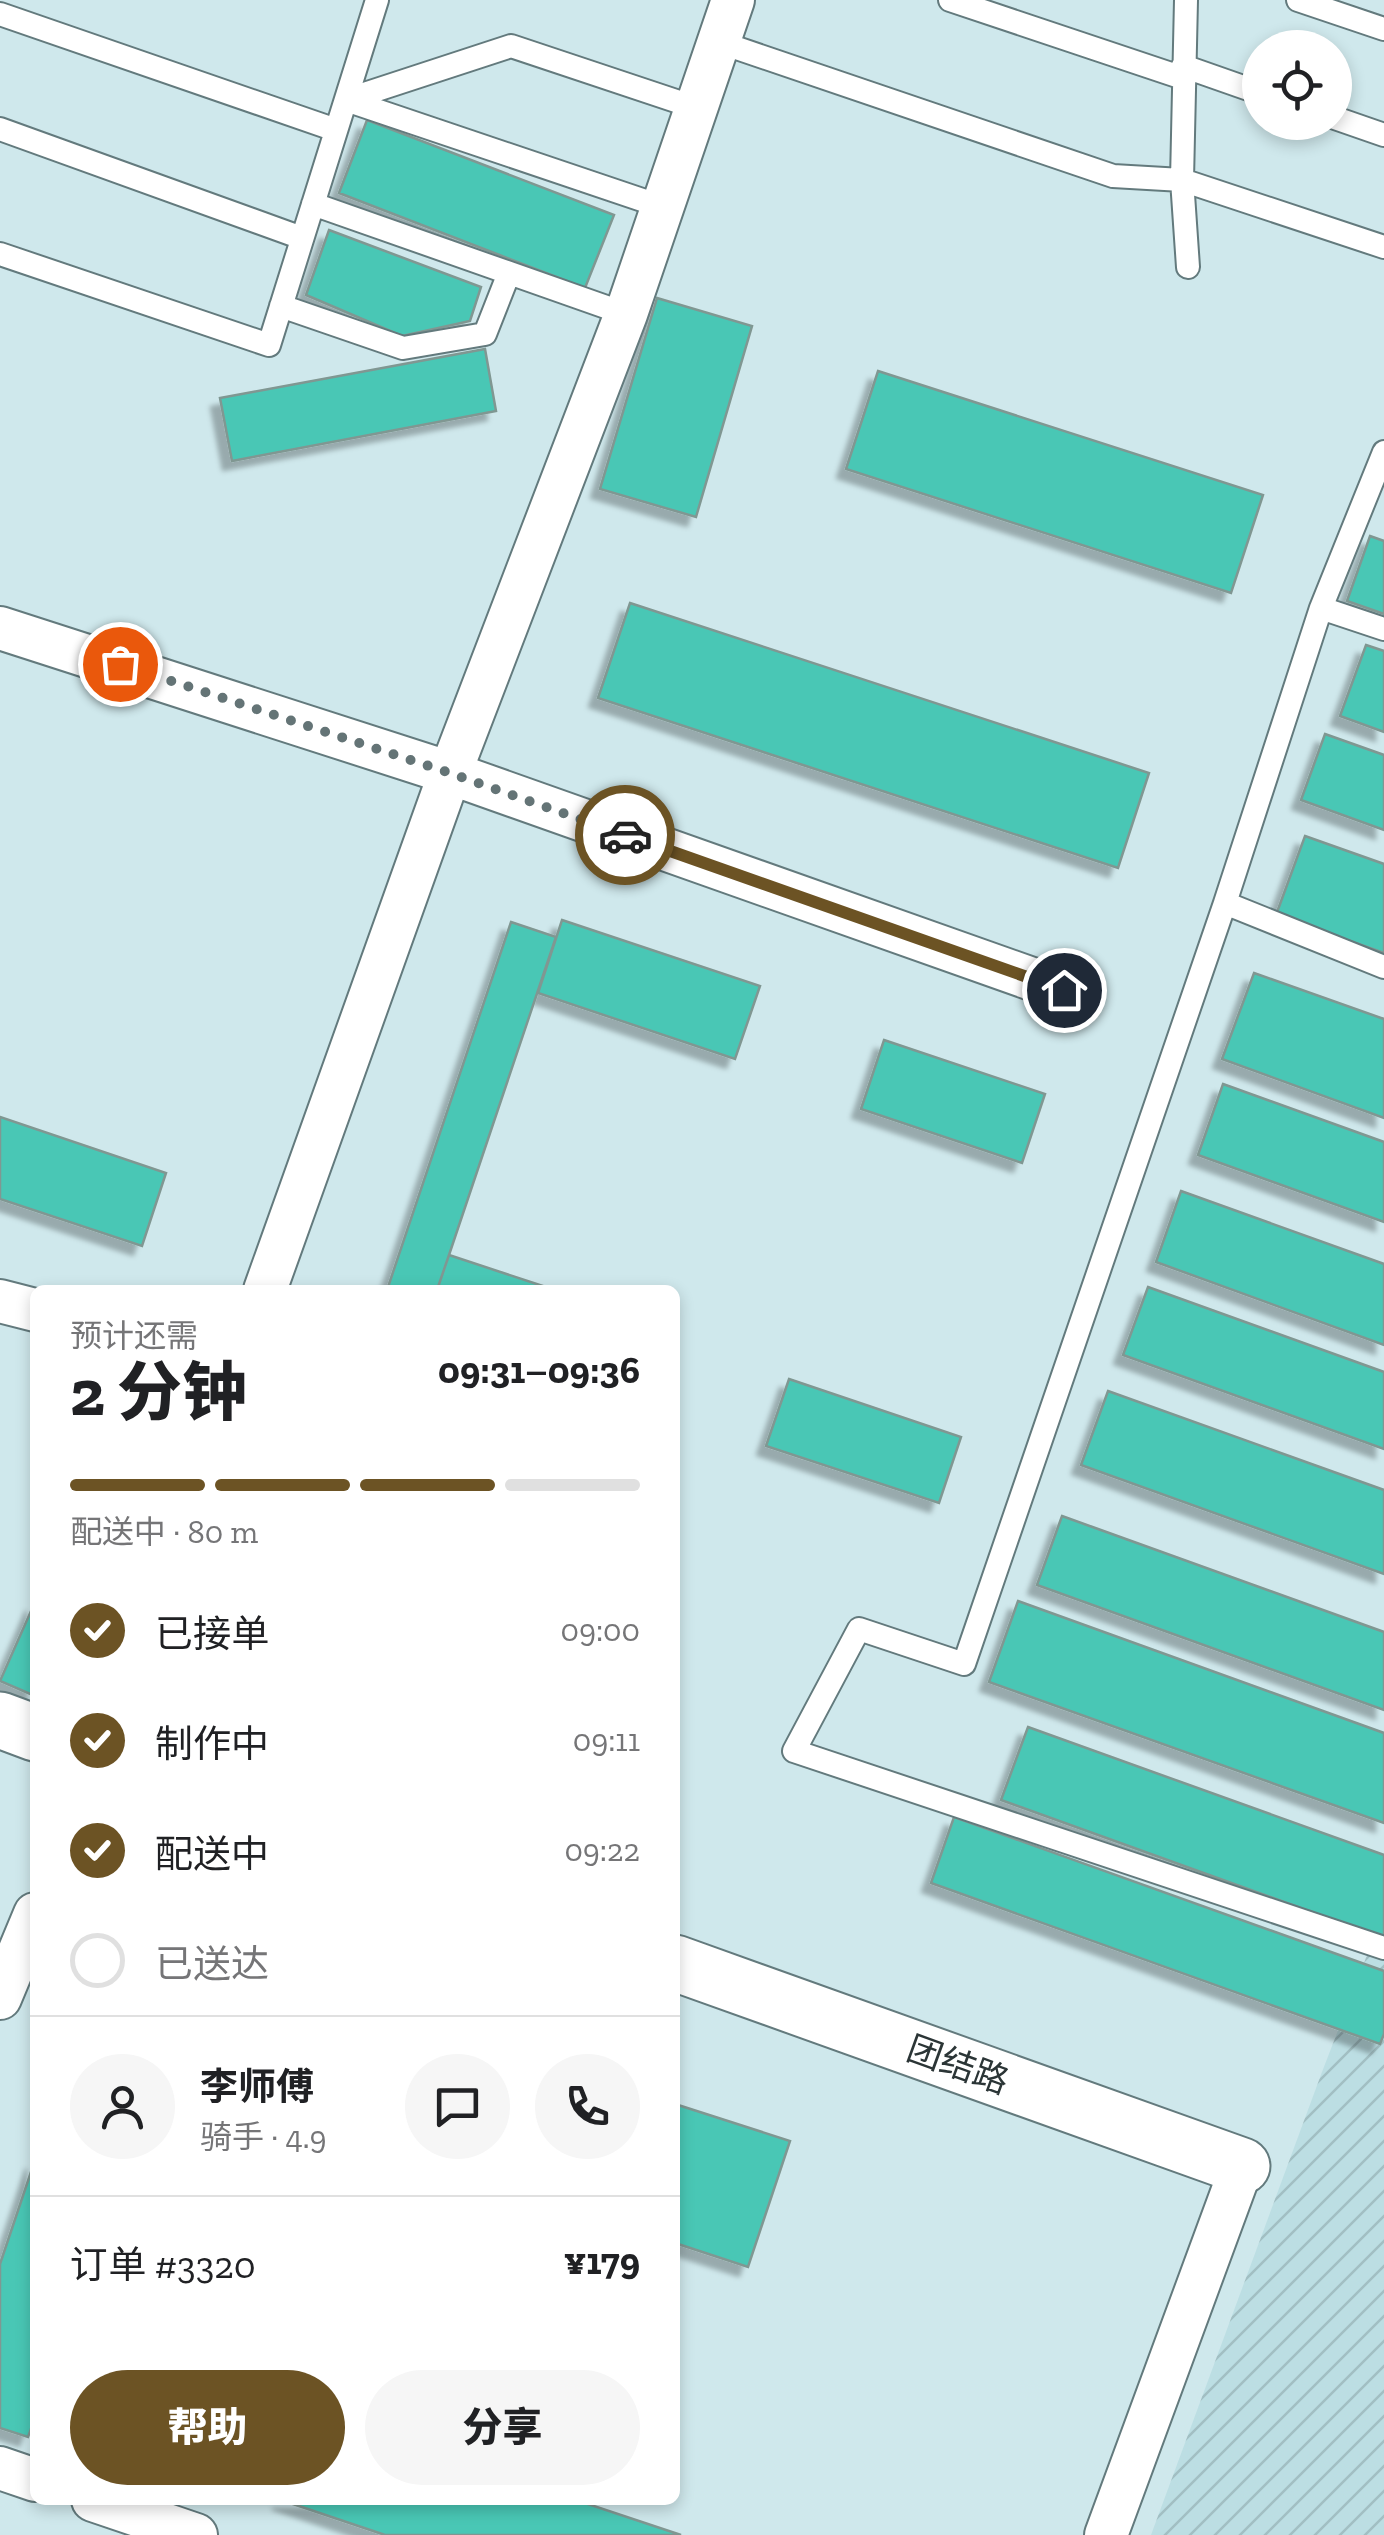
<!DOCTYPE html>
<html lang="zh">
<meta charset="utf-8">
<style>
:root{--surface:#fff;--page:#f6f6f6;--text:#202124;--muted:#757577;--line:#e0e0e0;--accent:#6c5324}
body{margin:0;font-family:"Zilla Slab","Noto Sans SC",serif;background:var(--page);color:var(--text);height:100vh;display:flex;flex-direction:column;font-size:38px;white-space:nowrap}
*{box-sizing:border-box;margin:0}
p{font-size:32px;color:var(--muted)}
.icon{flex:none;width:55px;height:55px;fill:none;stroke:currentColor;stroke-width:2;stroke-linecap:round;stroke-linejoin:round}
.map{position:relative;flex:1;overflow:hidden}
.sheet{position:absolute;left:30px;top:1285px;width:650px;height:1220px;display:flex;flex-direction:column;background:var(--surface);border-radius:15px;box-shadow:0 5px 15px #0003}
.sheet>*{flex:none}
.tools{position:absolute;left:1242px;top:30px;display:grid;gap:20px}
.tools a{display:grid;place-items:center;width:110px;height:110px;border-radius:50%;background:var(--surface);box-shadow:0 5px 15px #0003;font-size:50px}
.pin{position:absolute;display:grid;place-items:center;width:85px;height:85px;color:#fff;margin:-42px;border:5px solid #fff;border-radius:50%;box-shadow:0 2px 10px #0007}
.courier{position:absolute;display:grid;place-items:center;width:100px;height:100px;margin:-50px;border:8px solid #6c5324;border-radius:50%;background:#fff;color:#222;box-shadow:0 2px 12px #0007}
.summary em{font-style:normal;font-weight:800}
.summary div{display:flex;flex-direction:column-reverse}
.summary{display:flex;align-items:center;justify-content:space-between;height:170px;padding:0 40px}
h1{font-size:65px;font-weight:800;line-height:75px}
.bar{display:grid;grid-template-columns:repeat(4,1fr);gap:15px 10px;align-content:center;height:120px;padding:0 40px}
.bar i{height:12px;border-radius:8px;background:var(--line)}
.bar .on{background:var(--accent)}
.bar p{grid-column:span 4}
.line{display:flex;align-items:center;gap:25px;padding:0 40px;border-top:2px solid var(--line)}
.line div{flex:1}
.round{display:grid;place-items:center;flex:none;width:105px;height:105px;border-radius:52px;background:var(--page)}
ol{padding:0 40px;list-style:none}
li{display:flex;align-items:center;gap:30px;height:110px}
li p{margin-inline-start:auto}
li .icon{padding:10px;border-radius:50%;background:var(--accent);color:#fff;stroke-width:4}
li:last-child{color:var(--muted)}
li i{width:55px;height:55px;border:5px solid var(--line);border-radius:50%}
.action{display:flex;gap:20px;margin-top:auto;padding:20px 40px}
.action a{flex:1;height:115px;border-radius:60px;background:var(--accent);color:#fff;font-size:40px;font-weight:800;line-height:115px;text-align:center}
.action a+a{background:var(--page);color:var(--text)}
.map>svg:first-child{display:block}
.industrial{fill:url(#industrial-furrows)}
.building{fill:#49c7b5;stroke:#809792;stroke-width:2.5;filter:url(#shadow)}
.lines{fill:none;stroke-linecap:round;stroke-linejoin:round}
.lane-casing{stroke:#637a7d;stroke-width:26}
.street-casing{stroke:#637a7d;stroke-width:46}
.secondary-casing{stroke:#637a7d;stroke-width:59}
.lane{stroke:#fff;stroke-width:22}
.street{stroke:#fff;stroke-width:42}
.secondary{stroke:#fff;stroke-width:55}
.done{stroke:#647476;stroke-width:10;stroke-dasharray:0 18}
.route{stroke:#6c5324;stroke-width:12}
.labels{text-anchor:middle;dominant-baseline:central;stroke-width:8;stroke-linejoin:round;paint-order:stroke}
.street-label{font-size:35px;fill:#2b3536;stroke:#fff}
</style>
<div class="map">
<svg width="1384" height="2535" viewBox="0 0 1384 2535">
<defs>
<pattern id="industrial-furrows" width="10" height="10" patternUnits="userSpaceOnUse" patternTransform="scale(2.5)"><rect width="10" height="10" fill="#bcdee3"/><path d="M-1 1l2-2M0 10L10 0M9 11l2-2" fill="none" stroke="#a2bfc3"/></pattern>
<filter id="shadow"><feDropShadow dx="-9" dy="9" stdDeviation="2.5" flood-color="#0004"/></filter>
</defs>
<rect width="100%" height="100%" fill="#cfe8ec"/>
<!-- industrial -->
<path class="industrial" d="M1384 1911V2535H1151L1322 2072Z"/>
<!-- building -->
<path class="building" d="M367 120 614 215 585 288 339 193Z
M329 230 481 287 470 321 402 336 306 295Z
M657 298 752 326 696 517 600 489Z
M485 349 496 411 232 461 220 398Z
M878 371 1263 495 1231 593 846 469Z
M1370 536 1384 541V614L1347 601Z
M630 603 1149 773 1118 868 598 698Z
M1366 645 1384 651V732L1340 716Z
M1325 734 1384 755V830L1301 800Z
M1305 836 1384 864V953L1276 915Z
M562 920 760 986 735 1059 538 993Z
M511 922 556 937 449 1255 437 1290H387Z
M1254 973 1384 1019V1118L1222 1059Z
M884 1040 1045 1094 1022 1163 861 1109Z
M1223 1084 1384 1142V1222L1198 1155Z
M0 1117 166 1173 142 1246 0 1199Z
M1181 1191 1384 1264V1345L1156 1262Z
M449 1255 555 1290H437Z
M1148 1287 1384 1372V1449L1123 1355Z
M789 1379 961 1437 939 1503 766 1446Z
M1108 1391 1384 1490V1574L1081 1465Z
M1062 1516 1384 1632V1710L1037 1585Z
M1018 1601 1384 1733V1823L989 1682Z
M35 1602V1696L0 1681Z
M1028 1727 1384 1855V1938L1001 1800Z
M954 1817 1384 1971V2034L1380 2044 931 1883Z
M675 2104 790 2141 748 2267 675 2243Z
M35 2160V2418L28 2437 0 2428V2264Z
M281 2500H576L681 2535H385Z"/>
<g class="lines">
<defs>
<path id="lane" d="M950 0 1183 78
M1186 0 1182 180 1188 267
M1298 0 1384 29
M0 14 336 130
M719 42 1113 176 1182 180 1384 247
M1183 66 1260 93
M346 100 511 46 697 108
M346 100 663 207
M1335 118 1384 135
M0 129 302 238
M313 204 626 314
M0 254 269 345 377 0
M281 306 403 348 485 334 509 273
M1384 452 1321 608 1225 903 1384 967
M1321 608 1384 629
M1225 903 964 1664 859 1629 794 1751 1384 1948"/>
<path id="street" d="M0 628 450 773 1063 990
M265 1290 450 773 626 314 733 0
M0 1301 35 1310
M0 1998 35 1914
M0 2468 35 2480
M93 2500 196 2535
M1106 2535 1242 2166"/>
<path id="secondary" d="M0 1720 35 1733
M675 1963 1242 2166"/>
</defs>
<!-- lane casing -->
<use href="#lane" class="lane-casing"/>
<!-- street casing -->
<use href="#street" class="street-casing"/>
<!-- secondary casing -->
<use href="#secondary" class="secondary-casing"/>
<!-- lane -->
<use href="#lane" class="lane"/>
<!-- street -->
<use href="#street" class="street"/>
<!-- secondary -->
<use href="#secondary" class="secondary"/>
</g>
<g class="lines">
<!-- done -->
<path class="done" d="M120 664 450 773 625 835"/>
<!-- route -->
<path class="route" d="M625 835 1064 990"/>
</g>
<g class="labels">
<!-- street labels -->
<g class="street-label">
<text transform="translate(958 2065) rotate(20)">团结路</text>
</g>
</g>
</svg>
<div class="tools">
<a><svg class="icon" aria-label="locate" viewBox="0 0 24 24"><circle cx="12" cy="12" r="6"/><path d="M12 2v4M12 18v4M2 12h4M18 12h4"/></svg></a>
</div>
<div class="pin" style="left:120px;top:664px;background:#ea580c"><svg class="icon" aria-label="bag" viewBox="0 0 24 24"><path d="M5 8h14l-1 12H6zM9 8a3 3 0 0 1 6 0"/></svg></div>
<div class="pin" style="left:1064px;top:990px;background:#1f2937"><svg class="icon" aria-label="home" viewBox="0 0 24 24"><path d="M3 11l9-7 9 7M6 9v11h12V9"/></svg></div>
<div class="courier" style="left:625px;top:835px"><svg class="icon" aria-label="car" viewBox="0 0 24 24"><path d="M5 17H2v-5l4-1 3-4h7l3 4 3 1v5h-3M9 17h6M6 11h13"/><circle cx="7" cy="17" r="2"/><circle cx="17" cy="17" r="2"/></svg></div>
<section class="sheet">
<div class="summary"><div><h1>2 分钟</h1><p>预计还需</p></div><em>09:31–09:36</em></div>
<div class="bar"><i class="on"></i><i class="on"></i><i class="on"></i><i></i><p>配送中 · 80 m</p></div>
<ol>
<li><svg class="icon" aria-label="check" viewBox="0 0 24 24"><path d="M5 12l5 5 9-10"/></svg>已接单<p>09:00</p></li>
<li><svg class="icon" aria-label="check" viewBox="0 0 24 24"><path d="M5 12l5 5 9-10"/></svg>制作中<p>09:11</p></li>
<li><svg class="icon" aria-label="check" viewBox="0 0 24 24"><path d="M5 12l5 5 9-10"/></svg>配送中<p>09:22</p></li>
<li><i></i>已送达</li>
</ol>
<div class="line" style="height:180px"><a class="round"><svg class="icon" aria-label="person" viewBox="0 0 24 24"><circle cx="12" cy="8" r="4"/><path d="M4 21q1-7 8-7t8 7"/></svg></a><div><b>李师傅</b><p>骑手 · 4.9</p></div><a class="round"><svg class="icon" aria-label="chat" viewBox="0 0 24 24"><path d="M4 5h16v11H9l-5 4z"/></svg></a><a class="round"><svg class="icon" aria-label="phone" viewBox="0 0 24 24"><path d="M5 4h4l2 5-3 2q2 4 5 5l2-3 5 2v4C11 20 4 13 5 4z"/></svg></a></div>
<div class="line" style="height:130px"><div>订单 #3320</div><b>¥179</b></div>
<div class="action"><a>帮助</a><a>分享</a></div>
</section>
</div>
